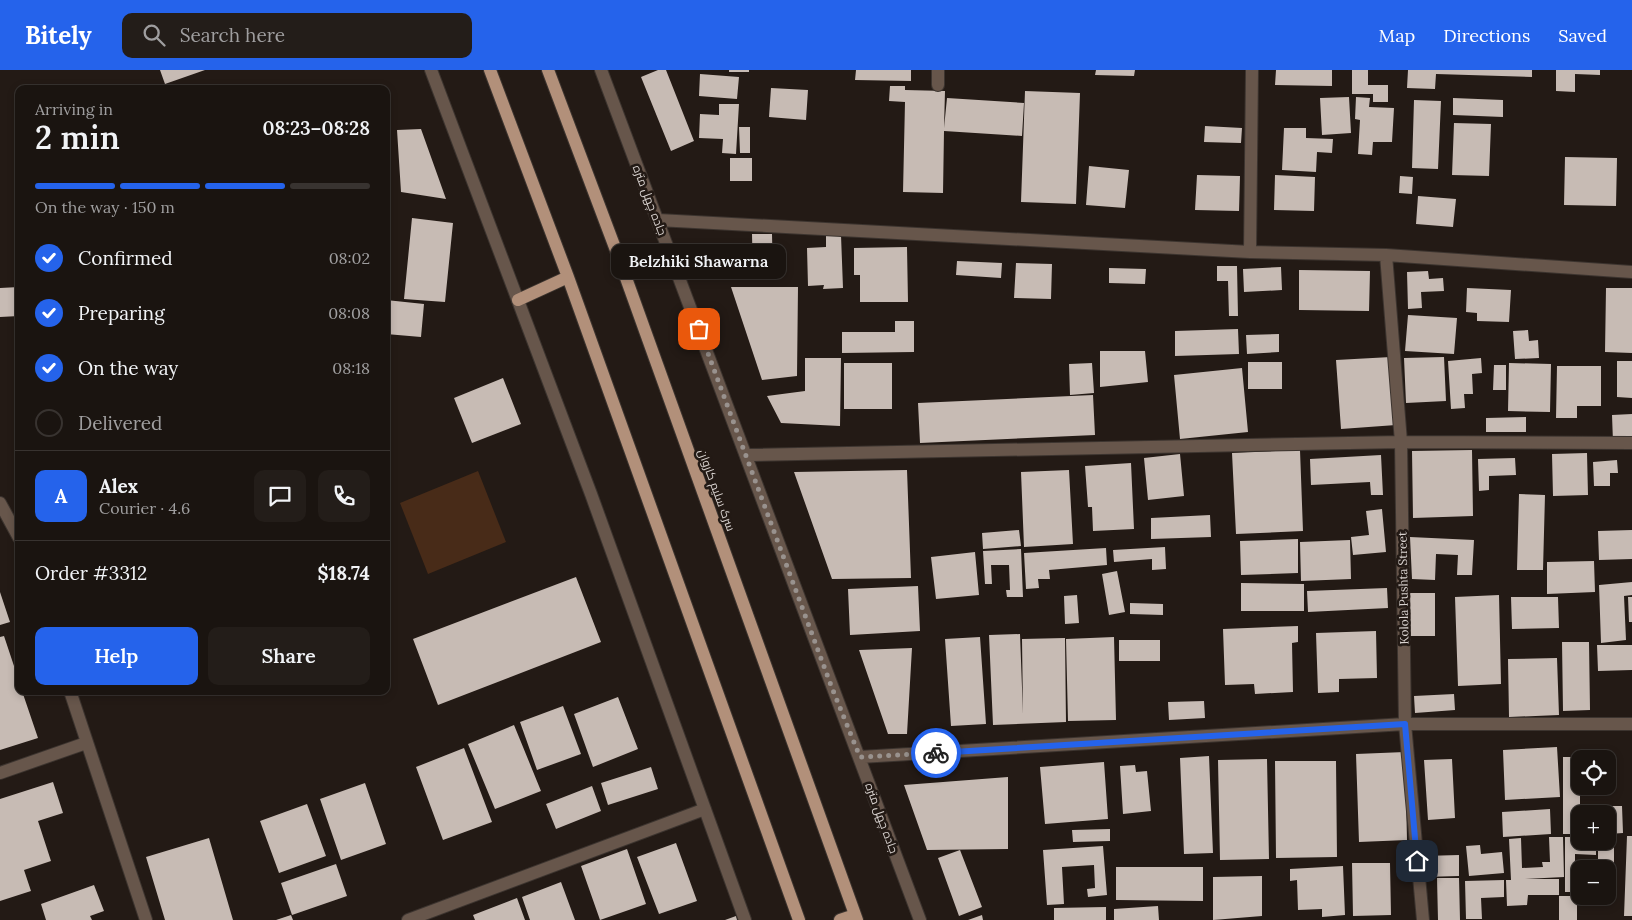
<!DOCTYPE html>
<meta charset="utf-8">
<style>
:root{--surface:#1a1410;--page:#231d19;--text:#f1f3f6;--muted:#9f9e9f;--line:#383330;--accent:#2563eb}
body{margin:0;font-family:Lora,Cairo,serif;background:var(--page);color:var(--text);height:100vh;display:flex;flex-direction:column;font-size:19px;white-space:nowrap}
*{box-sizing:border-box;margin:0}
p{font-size:16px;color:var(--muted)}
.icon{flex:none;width:28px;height:28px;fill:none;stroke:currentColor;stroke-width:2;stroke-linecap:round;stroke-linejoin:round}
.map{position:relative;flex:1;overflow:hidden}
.details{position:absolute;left:15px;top:15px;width:375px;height:610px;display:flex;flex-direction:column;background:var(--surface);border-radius:10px;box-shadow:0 2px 8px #0003,0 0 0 1px var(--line)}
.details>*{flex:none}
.tools{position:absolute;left:1571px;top:680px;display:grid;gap:10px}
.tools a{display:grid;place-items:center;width:45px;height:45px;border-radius:10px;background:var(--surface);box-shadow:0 2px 8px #0003,0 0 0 1px var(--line);font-size:25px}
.pin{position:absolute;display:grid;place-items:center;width:42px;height:42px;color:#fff;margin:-21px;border-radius:10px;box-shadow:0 2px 8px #0006}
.courier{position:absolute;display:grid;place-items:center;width:50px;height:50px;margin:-25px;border:4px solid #2563eb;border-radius:50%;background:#fff;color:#222;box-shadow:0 1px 6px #0007}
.bubble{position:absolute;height:35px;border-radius:10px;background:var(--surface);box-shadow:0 2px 8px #0003,0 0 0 1px var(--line);font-size:16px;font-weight:600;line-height:35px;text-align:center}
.headline em{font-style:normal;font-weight:600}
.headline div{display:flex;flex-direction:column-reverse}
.headline{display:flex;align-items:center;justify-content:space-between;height:85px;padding:0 20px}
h1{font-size:32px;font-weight:600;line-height:38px}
.bar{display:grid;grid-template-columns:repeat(4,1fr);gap:8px 5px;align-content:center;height:60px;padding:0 20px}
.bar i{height:6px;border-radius:4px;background:var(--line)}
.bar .on{background:var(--accent)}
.bar p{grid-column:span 4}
.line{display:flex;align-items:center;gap:12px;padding:0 20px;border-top:1px solid var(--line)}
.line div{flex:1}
.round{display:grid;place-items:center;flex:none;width:52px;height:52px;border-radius:10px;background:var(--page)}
ol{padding:0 20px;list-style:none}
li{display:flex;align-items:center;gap:15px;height:55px}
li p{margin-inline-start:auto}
li .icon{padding:5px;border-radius:50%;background:var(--accent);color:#fff;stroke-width:4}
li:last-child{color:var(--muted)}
li i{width:28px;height:28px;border:2px solid var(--line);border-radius:50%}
.cta{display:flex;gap:10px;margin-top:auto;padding:10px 20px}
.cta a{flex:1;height:58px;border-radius:10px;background:var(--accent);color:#fff;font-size:20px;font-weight:600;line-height:58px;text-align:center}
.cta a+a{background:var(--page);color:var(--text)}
header{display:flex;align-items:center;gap:30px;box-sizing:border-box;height:70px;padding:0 25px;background:var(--accent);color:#fff}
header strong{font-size:24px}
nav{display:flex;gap:28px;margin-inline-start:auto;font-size:18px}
.search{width:350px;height:45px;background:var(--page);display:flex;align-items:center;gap:12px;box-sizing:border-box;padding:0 18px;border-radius:10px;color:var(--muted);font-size:19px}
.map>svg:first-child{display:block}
.green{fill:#482b18}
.building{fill:#c7bbb4}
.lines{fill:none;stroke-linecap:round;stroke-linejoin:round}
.minor-casing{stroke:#3c342f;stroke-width:14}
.major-casing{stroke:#3c342f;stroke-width:14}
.minor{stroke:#67564b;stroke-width:12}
.major{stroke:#b2907a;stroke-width:12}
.done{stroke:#99928e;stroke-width:5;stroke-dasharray:0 9}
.route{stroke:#2563eb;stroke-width:6}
.labels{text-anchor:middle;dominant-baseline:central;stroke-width:5;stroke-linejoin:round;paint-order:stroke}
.street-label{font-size:12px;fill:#d8d2cf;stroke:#231a15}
</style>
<header>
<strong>Bitely</strong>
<div class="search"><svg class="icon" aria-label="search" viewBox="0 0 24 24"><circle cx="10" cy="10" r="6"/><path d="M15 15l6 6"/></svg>Search here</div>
<nav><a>Map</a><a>Directions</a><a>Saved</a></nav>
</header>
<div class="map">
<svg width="1632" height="850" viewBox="0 0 1632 850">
<rect width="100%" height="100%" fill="#231a15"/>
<!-- green -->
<path class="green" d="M478 401 506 472 428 504 400 433Z"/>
<!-- building -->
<path class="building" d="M160 0H205L165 14Z
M658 0H666L694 71 671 81 641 7Z
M729 0H749V2H729Z
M856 0H911V11L855 10Z
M1096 0H1135L1134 6 1095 5Z
M1276 0H1332V16L1275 15Z
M1352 0H1368V15H1388V32H1373V24H1352Z
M1408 0H1532V7L1436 4 1435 19 1407 18Z
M1556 0H1600V5L1575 4V22L1556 21Z
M700 4 739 7 737 29 699 26Z
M244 14H284V19H244Z
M890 16H905V20L945 21 944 58 947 28 1024 33 1022 66 944 61 943 123 903 122 905 32 889 31Z
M771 18 808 20 806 50 769 47Z
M1025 21 1080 23 1076 134 1021 132Z
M1349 27 1351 63 1322 65 1320 28Z
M1356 27 1370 28 1369 37 1394 38 1392 72H1373L1372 85 1358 84 1360 50 1355 49Z
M1453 28 1503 30V47L1453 45Z
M1414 30 1441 31 1438 99 1412 98Z
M719 34H739L736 84 722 83 723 69 699 68 700 44 719 45Z
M1454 53 1491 54 1489 106 1452 105Z
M1205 56 1242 58 1241 73 1204 72Z
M739 57H750V83H740Z
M1284 58H1306V68L1333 69 1332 83 1317 82 1316 102 1282 100Z
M421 59 446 129 401 122 397 60Z
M1565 87 1617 88 1616 136 1564 135Z
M730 88H752V111H730Z
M1089 96 1129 100 1125 138 1086 135Z
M1197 105 1240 106 1239 141 1195 140Z
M1275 105 1315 107 1314 141 1274 140Z
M1400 106 1413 107 1412 124 1399 123Z
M1418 126 1456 129 1453 157 1416 154Z
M412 148 453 153 445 232 404 229Z
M752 164H772L773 209 753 210Z
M826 165H841L843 218 823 219 824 215 808 216 807 178 826 177Z
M907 177 908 232H860V205H854V178Z
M957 191 1002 193 1001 208 956 205Z
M1016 193 1052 194 1051 229 1014 228Z
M1217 196H1237L1238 246H1229L1228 211H1217Z
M1281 197 1282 220 1244 222 1243 199Z
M1109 198 1146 199 1145 214 1109 213Z
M1299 200 1370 201 1369 241 1299 240Z
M1428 201 1429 209 1443 208 1444 221 1421 222 1422 238 1408 239 1407 202Z
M19 217V246L0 247V218Z
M731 217H798L797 306 762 310Z
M1467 218 1511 220 1509 252 1477 251V243L1466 242Z
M1606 218H1632V283L1605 282Z
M386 230 424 234 421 267 386 264Z
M1408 245 1457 248 1454 284 1405 281Z
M895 251H914V282L842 283V262H895Z
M1238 259 1239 284 1175 286V261Z
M1528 260 1529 271 1538 270 1539 288 1515 289 1513 261Z
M1279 264V282L1247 284 1246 265Z
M1100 281H1145L1148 312 1100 317Z
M1391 287 1396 355 1341 359 1336 290Z
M1444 287 1446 331 1406 333 1404 288Z
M805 288H841L840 356 781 353 767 326 805 321Z
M1481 288 1482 303 1472 304 1473 324H1464L1465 338 1451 339 1448 291Z
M1617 291H1632V328L1617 327Z
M1248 292H1282V319H1248Z
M844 293H892V339H844Z
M1092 293 1094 323 1070 325 1069 294Z
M1509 293 1551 294 1550 342 1508 341Z
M1494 295H1506V320H1493Z
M1557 296H1601V336H1577V348H1556Z
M1242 298 1248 362 1180 369 1174 305Z
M503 308 521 354 472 373 454 328Z
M1093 325 1095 365 920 373 918 333Z
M1632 344V371L1613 372 1612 345Z
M1526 347V362H1486V348Z
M1300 380 1303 461 1236 464 1232 383Z
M1472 380 1473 446 1413 448 1412 381Z
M1587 383 1588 425 1553 426 1552 384Z
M1180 384 1184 426 1148 430 1144 388Z
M1381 385 1383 425H1371L1370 412 1311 415 1310 389Z
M1515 388 1516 405 1489 406V420L1479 421 1478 389Z
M1617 390 1618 403H1610V416H1594L1593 392Z
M1131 393 1134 459 1093 461 1092 437H1088L1085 396Z
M907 400 911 508 832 509 794 402Z
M1069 400 1073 474 1024 477 1021 402Z
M1519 424 1545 425 1543 500H1517Z
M1382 439 1386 482 1353 485 1351 467 1369 465 1366 441Z
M1210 445 1211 467 1151 469V448Z
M1019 460 1021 476 983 479 982 463Z
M1632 460V489L1599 490 1598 461Z
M1410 467 1474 470 1472 505H1457L1458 485 1436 484 1435 510 1412 509Z
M1298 469V503L1241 505 1240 471Z
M1350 470 1351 509 1301 511 1300 472Z
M1165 477 1166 499 1152 500V489L1114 492 1113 480Z
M1106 478 1107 495 1049 500 1050 509H1038L1039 518 1026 519 1024 483Z
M1021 479 1023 527H1007L1006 520H1010L1009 495H991L992 514H985L983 481Z
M975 482 979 525 936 529 931 487Z
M1594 491 1595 522 1547 524V492Z
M1117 501 1125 542 1109 545 1102 504Z
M576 507 601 572 438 635 413 569Z
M1632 512V525L1624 526 1626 570 1601 573 1599 515Z
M1241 513 1304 514V541H1241Z
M918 516 920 561 850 565 848 519Z
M1387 518 1388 538 1308 542 1307 521Z
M0 522 10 552 0 555Z
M1409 523H1435V566H1409Z
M1077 525 1079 553 1065 554 1064 526Z
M1499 525 1501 614 1458 616 1455 527Z
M1511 527H1558L1559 558 1512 559Z
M1628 527H1632V552H1629Z
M1130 533 1163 534V545L1130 544Z
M1298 556V572L1292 573 1293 622 1255 624 1254 614 1225 615 1223 559Z
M1376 561 1377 608 1339 609V622L1318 623 1316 563Z
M1020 564 1023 644 1022 569 1065 568 1066 652 993 655 989 565Z
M4 566 19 611V621H22L38 668 0 680V567Z
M980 567 986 654 951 656 945 569Z
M1114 567 1116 650 1068 651 1066 569Z
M1119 570H1160V591H1119Z
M1562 572H1589L1590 640 1563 641Z
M1597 575H1632V600L1598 601Z
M912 578 907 664H888L859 580Z
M1557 588 1559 645 1509 647 1508 589Z
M1454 624 1455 640 1415 643 1414 626Z
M618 627 638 679 593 697 574 644Z
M1204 631 1205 648 1169 650 1168 632Z
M563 636 581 684 537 700 520 652Z
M514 655 541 721 495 739 468 674Z
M1557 677 1560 727 1505 730 1503 680Z
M464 678 492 752 443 770 416 697Z
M1405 682 1407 770 1359 772 1356 684Z
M1209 686 1213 783 1184 784 1180 688Z
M1563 687H1580V764H1563Z
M1267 689 1269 789 1220 790 1218 690Z
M1452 689 1455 748 1428 750 1424 690Z
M1275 691H1336L1337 787 1276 788Z
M1104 692 1108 749 1045 754 1040 697Z
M1135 695 1136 702 1147 701 1151 741 1123 744 1120 696Z
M651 697 658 719 608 735 601 713Z
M1008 707V779L927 780 904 715Z
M53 712 63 743 38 751 51 791 24 800 31 821 0 831V729Z
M365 713 386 774 341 790 320 729Z
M592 716 601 741 556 759 546 734Z
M307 734 326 786 279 803 260 751Z
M1605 736H1622L1623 763 1608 764V744H1605Z
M1550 739 1551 764 1503 767 1502 742Z
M1110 759V771L1073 772 1072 760Z
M1608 766H1614V802L1598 799V771H1608Z
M1627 766H1632V846H1624Z
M1549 767H1563L1564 807 1525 809H1559V825H1528L1527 835 1507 836 1506 810H1511L1509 769 1521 768 1522 798 1543 797 1542 792H1550Z
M1565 767H1580V771H1596V785L1575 784V822H1565Z
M209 768 233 850H165L146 787Z
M676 773 697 831 659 844 637 787Z
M1480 775 1481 784 1502 782 1504 803 1469 806 1466 776Z
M1103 776 1107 825 1088 827 1087 819 1095 818 1094 795 1062 797 1064 834 1047 835 1043 780Z
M627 779 646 834 600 850 581 796Z
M960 780 982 837 959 846 938 788Z
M1459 785V806L1423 807V786Z
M1352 793H1390L1391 845 1353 846Z
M336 794 347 826 292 845 281 813Z
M1343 796 1345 845 1322 847V839L1298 840 1297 810 1290 811V799Z
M1116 797H1203V831L1116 830Z
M1262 806V846L1213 850V807Z
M1437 808H1459L1460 850H1438Z
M1504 810V827L1481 828 1482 849H1466L1465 811Z
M561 812 575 850H530L522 827Z
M94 815 104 841 90 846 92 850H46L41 834Z
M1559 826H1577V850H1559Z
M517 828 525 850H475L473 845Z
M1158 836 1159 850H1114V839Z
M1106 837V850H1054V838Z
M291 845 293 850H276Z
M982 845 983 850H968Z
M736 846 737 850H725Z"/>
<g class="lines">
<defs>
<path id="minor" d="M431 0 591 424 745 850
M601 0 920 850
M938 0V15
M658 150 1250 182 1386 185 1632 202
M1250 182 1252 0
M1386 185 1401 372 1405 654 1423 850
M747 385 1401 372 1632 373
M0 433 19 468
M70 621 146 850
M860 687 1405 654H1632
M0 703 86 673
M408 850 705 739"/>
<path id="major" d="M490 0 568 207 799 850
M548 0 617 183 857 850
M518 230 568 207
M840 850 855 845"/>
</defs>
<!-- minor casing -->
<use href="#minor" class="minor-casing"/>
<!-- major casing -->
<use href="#major" class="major-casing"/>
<!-- minor -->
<use href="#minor" class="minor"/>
<!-- major -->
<use href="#major" class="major"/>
</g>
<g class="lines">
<!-- done -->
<path class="done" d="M699 259 832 618 860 687 936 683"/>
<!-- route -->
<path class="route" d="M936 683 1405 654 1417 791"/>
</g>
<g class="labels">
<!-- street labels -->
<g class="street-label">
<text transform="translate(650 130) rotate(69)">جاده چهل متره</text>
<text transform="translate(717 420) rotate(70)">سرک سلیم کاروان</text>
<text transform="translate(1403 518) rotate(-91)">Kolola Pushta Street</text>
<text transform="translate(882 748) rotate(70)">جاده چهل متره</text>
</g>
</g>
</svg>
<div class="tools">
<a><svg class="icon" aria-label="locate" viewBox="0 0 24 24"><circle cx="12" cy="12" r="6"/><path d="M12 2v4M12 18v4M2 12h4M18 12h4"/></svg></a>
<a>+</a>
<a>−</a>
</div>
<div class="pin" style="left:699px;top:259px;background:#ea580c"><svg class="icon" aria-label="bag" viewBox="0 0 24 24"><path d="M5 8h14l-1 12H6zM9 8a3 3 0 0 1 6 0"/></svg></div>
<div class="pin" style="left:1417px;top:791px;background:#1f2937"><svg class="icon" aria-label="home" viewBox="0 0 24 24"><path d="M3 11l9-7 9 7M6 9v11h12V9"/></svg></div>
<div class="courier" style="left:936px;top:683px"><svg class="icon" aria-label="bike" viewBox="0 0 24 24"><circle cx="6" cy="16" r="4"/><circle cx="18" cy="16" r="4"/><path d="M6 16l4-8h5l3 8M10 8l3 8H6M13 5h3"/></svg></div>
<div class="bubble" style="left:611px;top:174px;width:175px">Belzhiki Shawarna</div>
<section class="details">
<div class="headline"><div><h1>2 min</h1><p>Arriving in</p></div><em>08:23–08:28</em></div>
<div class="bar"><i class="on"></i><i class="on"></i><i class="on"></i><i></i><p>On the way · 150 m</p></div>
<ol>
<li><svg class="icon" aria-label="check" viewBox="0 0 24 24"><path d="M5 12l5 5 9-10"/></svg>Confirmed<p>08:02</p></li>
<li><svg class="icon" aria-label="check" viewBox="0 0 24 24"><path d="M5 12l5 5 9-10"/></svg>Preparing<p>08:08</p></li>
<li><svg class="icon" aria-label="check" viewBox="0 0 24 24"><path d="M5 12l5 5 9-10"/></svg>On the way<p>08:18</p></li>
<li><i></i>Delivered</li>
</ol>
<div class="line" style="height:90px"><b class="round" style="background:var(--accent);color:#fff">A</b><div><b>Alex</b><p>Courier · 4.6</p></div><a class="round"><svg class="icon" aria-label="chat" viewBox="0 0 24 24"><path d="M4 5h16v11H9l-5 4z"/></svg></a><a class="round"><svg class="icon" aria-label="phone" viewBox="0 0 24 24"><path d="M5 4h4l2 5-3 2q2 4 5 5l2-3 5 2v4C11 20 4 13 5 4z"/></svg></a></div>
<div class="line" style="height:65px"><div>Order #3312</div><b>$18.74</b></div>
<div class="cta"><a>Help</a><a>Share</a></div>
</section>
</div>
